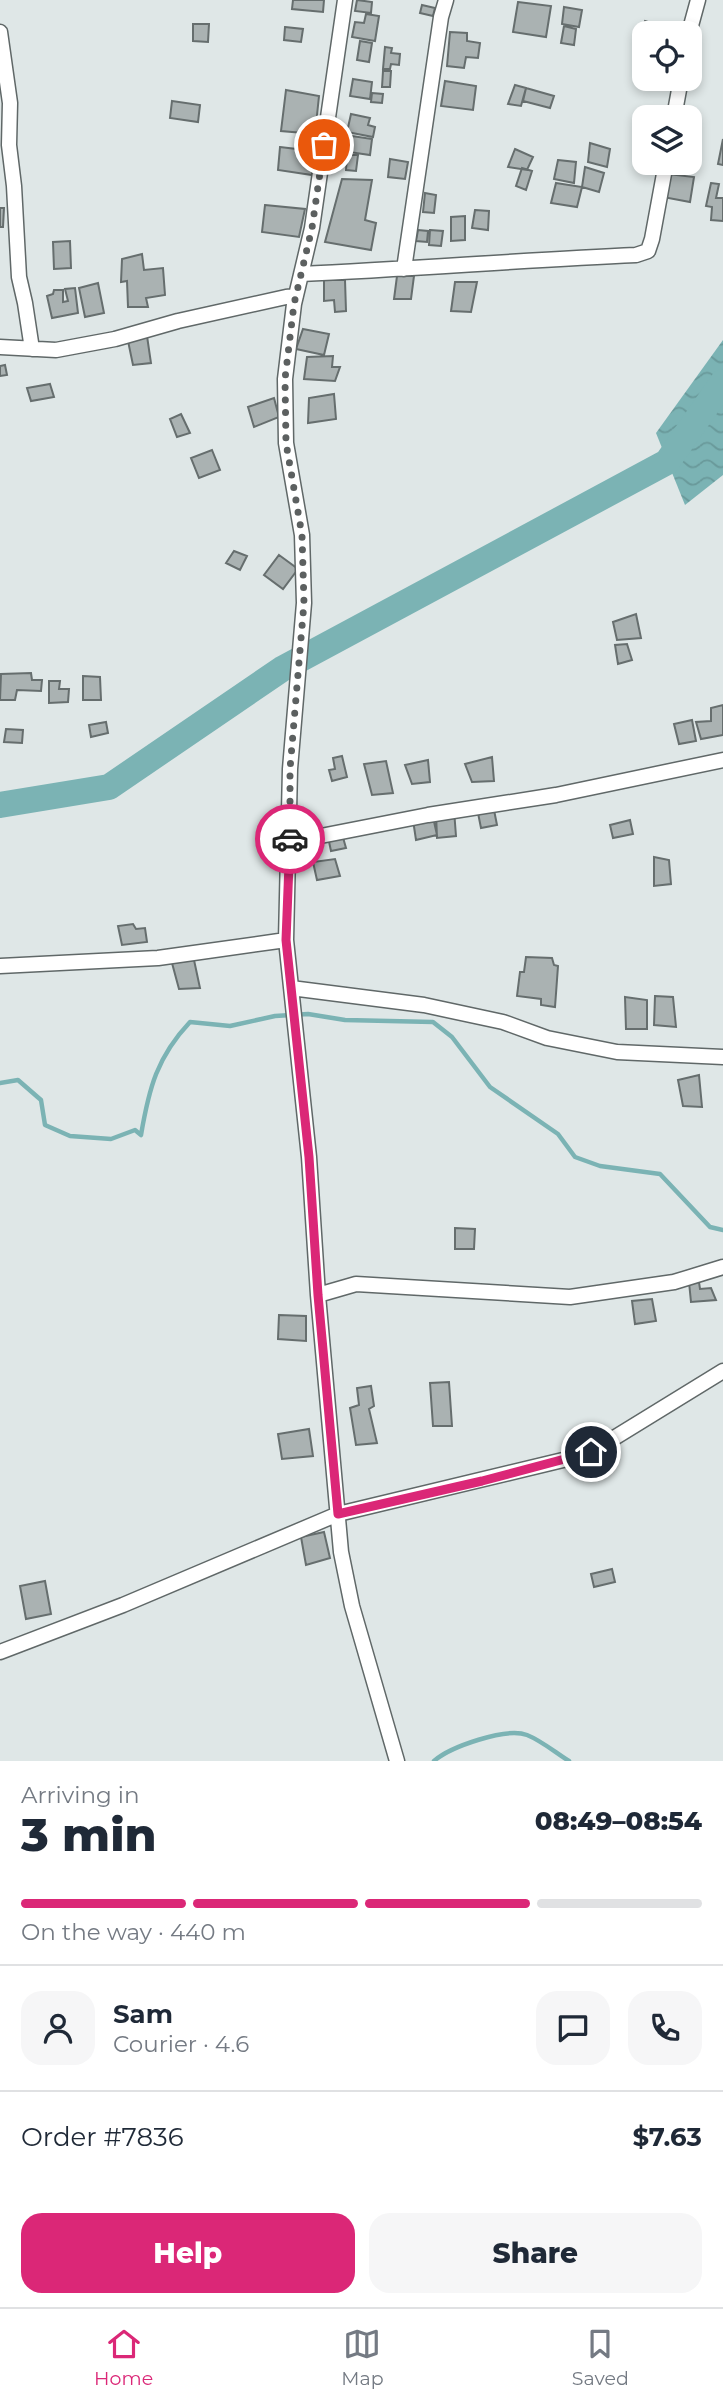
<!DOCTYPE html>
<meta charset="utf-8">
<style>
:root{--surface:#fff;--page:#f6f6f7;--text:#1f2937;--muted:#747a83;--line:#e0e1e3;--accent:#db2777}
body{margin:0;font-family:Montserrat,sans-serif;background:var(--page);color:var(--text);height:100vh;display:flex;flex-direction:column;font-size:26px;white-space:nowrap}
*{box-sizing:border-box;margin:0}
p{font-size:23px;color:var(--muted)}
.icon{flex:none;width:38px;height:38px;fill:none;stroke:currentColor;stroke-width:2;stroke-linecap:round;stroke-linejoin:round}
.map{position:relative;height:1761px;overflow:hidden}
.details{display:flex;flex-direction:column;background:var(--surface);flex:1}
.details>*{flex:none}
.controls{position:absolute;left:632px;top:21px;display:grid;gap:14px}
.controls a{display:grid;place-items:center;width:70px;height:70px;border-radius:14px;background:var(--surface);box-shadow:0 4px 10px #0003;font-size:35px}
.pin{position:absolute;display:grid;place-items:center;width:60px;height:60px;color:#fff;margin:-30px;border:4px solid #fff;border-radius:50%;box-shadow:0 2px 7px #0007}
.courier{position:absolute;display:grid;place-items:center;width:70px;height:70px;margin:-35px;border:5px solid #db2777;border-radius:50%;background:#fff;color:#222;box-shadow:0 2px 9px #0007}
.headline em{font-style:normal;font-weight:800}
.headline div{display:flex;flex-direction:column-reverse}
.headline{display:flex;align-items:center;justify-content:space-between;height:119px;padding:0 21px}
h1{font-size:46px;font-weight:800;line-height:52px}
.bar{display:grid;grid-template-columns:repeat(4,1fr);gap:10px 7px;align-content:center;height:84px;padding:0 21px}
.bar i{height:9px;border-radius:5px;background:var(--line)}
.bar .active{background:var(--accent)}
.bar p{grid-column:span 4}
.line{display:flex;align-items:center;gap:18px;padding:0 21px;border-top:2px solid var(--line)}
.line div{flex:1}
.round{display:grid;place-items:center;flex:none;width:74px;height:74px;border-radius:21px;background:var(--page)}
.cta{display:flex;gap:14px;margin-top:auto;padding:14px 21px}
.cta a{flex:1;height:80px;border-radius:21px;background:var(--accent);color:#fff;font-size:28px;font-weight:800;line-height:80px;text-align:center}
.cta a+a{background:var(--page);color:var(--text)}
.dock{display:flex;justify-content:space-around;align-items:center;height:98px;border-top:2px solid var(--line);background:var(--surface);font-size:19px;color:var(--muted)}
.dock a{display:grid;justify-items:center;gap:4px}
.dock .active{color:var(--accent)}
.map>svg:first-child{display:block}
.water{fill:url(#water-waves)}
.lines{fill:none;stroke-linecap:round;stroke-linejoin:round}
.stream{stroke:#7bb3b4;stroke-width:4.5}
.river{stroke:#7bb3b4;stroke-width:26}
.building{fill:#aab2b2;stroke:#666e6e;stroke-width:2}
.minor-casing{stroke:#606868;stroke-width:17}
.minor{stroke:#fff;stroke-width:14}
.done{stroke:#5c6060;stroke-width:7;stroke-dasharray:0 12.6}
.route{stroke:#db2777;stroke-width:9}
</style>
<div class="map">
<svg width="723" height="1761" viewBox="0 0 723 1761">
<defs>
<pattern id="water-waves" width="16" height="10" patternUnits="userSpaceOnUse" patternTransform="scale(1.75)"><rect width="16" height="10" fill="#7bb3b4"/><path d="M0 5q4-4 8 0t8 0" fill="none" stroke="#69999a"/></pattern>
</defs>
<rect width="100%" height="100%" fill="#dfe7e7"/>
<!-- water -->
<path class="water" d="M723 340V475L685 505 656 433Z"/>
<g class="lines">
<!-- stream -->
<path class="stream" d="M0 1083 18 1080 41 1100 45 1125 70 1136 111 1139 135 1130 141 1135C149 1088 157 1057 190 1022L230 1026 275 1016 308 1014 345 1020 433 1022 452 1037 490 1087 558 1134 575 1157 600 1166 660 1174 710 1227 723 1230
M434 1761C450 1747 506 1727 527 1735 542 1741 556 1753 569 1761"/>
<!-- river -->
<path class="river" d="M0 805 109 787 282 669 667 462 723 382"/>
</g>
<!-- building -->
<path class="building" d="M293 0H324L323 12 292 9Z
M357 0 372 2 371 13 355 11Z
M518 2 551 6 546 37 513 32Z
M422 5 435 8 433 16 420 13Z
M564 7 582 10 579 27 562 24Z
M366 14 379 16 375 41 352 37 355 22 364 23Z
M645 21 660 26 657 33H644V43L638 41Z
M193 24H209L208 42 193 41Z
M564 26 576 29 574 45 561 43Z
M285 27 303 29 301 42 284 40Z
M450 32 467 33V41L480 43 478 58 466 57 464 68 447 66Z
M360 41 372 43 369 62 357 60Z
M385 47 392 48 391 53 400 54 399 65 391 64 390 69H383Z
M383 71H391L390 87H382Z
M353 79 372 82 370 99 350 96Z
M445 81 476 86 473 110 441 106Z
M515 85 526 88 521 106 508 104Z
M526 88 554 96 550 108 523 101Z
M286 90 319 96 315 134 281 131Z
M372 93 383 94 382 103 371 102Z
M172 101 200 105 198 122 170 118Z
M351 114 370 118 368 125 375 127 373 137 347 132Z
M352 136 372 139 370 155 349 152Z
M723 139V165L718 164Z
M590 143 610 149 607 167 588 162Z
M280 147 313 151 312 175 278 170Z
M515 149 533 157 527 170 508 167Z
M347 155H358L356 171 346 170Z
M390 159 408 162 405 179 388 177Z
M558 160 576 162 574 183 554 179Z
M585 167 604 173 599 192 582 187Z
M522 168 532 171 526 190 516 186Z
M668 174 694 177 690 202 663 197Z
M342 179 372 180 365 220 376 223 371 250 325 242Z
M556 183 582 187 577 207 551 203Z
M711 183 719 184 716 198H723V221L711 220 712 207 706 206Z
M425 193 436 195 434 213 423 212Z
M265 205 305 209 299 237 262 232Z
M0 208H4L3 227H0Z
M475 210 489 211 488 230 472 228Z
M465 216V240L451 241V217Z
M418 230 428 231 427 242 416 241Z
M430 230 443 231 441 246 429 245Z
M70 241 71 268 54 269 53 242Z
M142 254 144 270 163 268 165 295 146 298 148 307H128L127 281 121 282 122 259Z
M397 276H414L411 299H394Z
M324 280H345L346 311 335 312 334 300 324 301Z
M455 282H477L471 312 451 311Z
M98 283 104 313 85 317 79 288Z
M75 288 78 313 52 318 47 296 53 294 54 290H63V302L68 301 65 289Z
M303 329 329 334 324 355 296 349Z
M147 336 151 363 133 365 128 341Z
M333 356 332 367H340L335 381 304 379 307 357Z
M5 365 7 375 0 376V366Z
M50 384 54 397 31 401 27 388Z
M334 394 336 419 308 423 309 398Z
M274 398 279 417 254 427 248 407Z
M181 414 190 433 177 437 170 419Z
M212 450 220 470 199 478 191 458Z
M234 551 247 556 240 570 226 563Z
M279 555 298 569 283 589 264 575Z
M636 614 641 638 617 640 613 622Z
M627 644 632 660 618 664 615 645Z
M31 673 32 680H42L41 691 17 690 15 700H0L1 674Z
M83 676 100 677 101 700H83Z
M49 681H60L59 689H69L68 702 49 703Z
M723 705V735L701 739 696 722 711 721V708Z
M692 720 696 741 679 744 674 724Z
M106 722 108 733 91 737 89 725Z
M6 729 23 730 22 743 4 742Z
M342 756 347 777 332 781 329 770 335 769 333 758Z
M492 757 494 781 472 782 465 764Z
M428 760 430 782 412 784 405 765Z
M386 761 393 793 372 795 364 764Z
M454 810 456 836 437 838 436 813Z
M494 810 497 825 481 828 478 813Z
M433 817 437 835 416 840 413 820Z
M630 820 633 834 613 838 610 825Z
M342 834 346 848 331 851 328 837Z
M654 857 669 860 671 884 654 886Z
M335 859 340 876 317 880 313 862Z
M133 924 136 929 145 928 147 942 122 945 118 926Z
M526 957 552 958 554 965 558 966 555 1007 541 1005V999L517 996 520 972H524Z
M194 960 200 988 179 989 172 963Z
M655 996 673 997 676 1027 654 1025Z
M625 997 647 1000V1029H626Z
M699 1075 702 1107 683 1106 678 1080Z
M455 1228 475 1229 474 1249H455Z
M689 1282H699L700 1289 711 1288 716 1300 691 1302Z
M652 1299 656 1321 635 1324 632 1301Z
M279 1315 306 1316V1341L278 1339Z
M449 1382 452 1426H433L430 1383Z
M371 1386 374 1406 369 1409 377 1443 356 1445 350 1408 359 1405 357 1388Z
M309 1429 313 1456 282 1459 278 1434Z
M324 1532 330 1558 306 1565 301 1537Z
M612 1569 615 1582 594 1587 591 1574Z
M45 1581 51 1614 26 1619 20 1586Z"/>
<g class="lines">
<defs>
<path id="minor" d="M345 0 312 228 294 304 285 379 286 443 302 535 304 603 290 769 286 940 309 1157 318 1295 341 1552 352 1606 397 1761
M0 32 10 103 9 145 14 186 19 277 25 303 32 349
M689 33 698 0
M674 117 681 79
M404 269 441 17 446 0
M301 274C413 269 524 260 636 255L648 251 652 239 666 163
M0 347 56 350 115 339 178 321 286 297 296 296
M290 842 428 815 556 795 723 760
M0 966 158 958 286 940
M291 988 424 1005 503 1022 547 1038 617 1052 723 1057
M318 1295 356 1284 570 1297 674 1282 723 1267
M0 1652 123 1605 338 1514 588 1454 723 1371"/>
</defs>
<!-- minor casing -->
<use href="#minor" class="minor-casing"/>
<!-- minor -->
<use href="#minor" class="minor"/>
</g>
<g class="lines">
<!-- done -->
<path class="done" d="M290 839V769L304 603 302 535 286 443 285 379 294 304 312 228 324 145"/>
<!-- route -->
<path class="route" d="M290 839 286 940 309 1157 318 1295 338 1514 482 1481 591 1452"/>
</g>
</svg>
<div class="controls">
<a><svg class="icon" aria-label="locate" viewBox="0 0 24 24"><circle cx="12" cy="12" r="6"/><path d="M12 2v4M12 18v4M2 12h4M18 12h4"/></svg></a>
<a><svg class="icon" aria-label="layers" viewBox="0 0 24 24"><path d="M12 4l9 5-9 5-9-5zM3 14l9 5 9-5"/></svg></a>
</div>
<div class="pin" style="left:324px;top:145px;background:#ea580c"><svg class="icon" aria-label="bag" viewBox="0 0 24 24"><path d="M5 8h14l-1 12H6zM9 8a3 3 0 0 1 6 0"/></svg></div>
<div class="pin" style="left:591px;top:1452px;background:#1f2937"><svg class="icon" aria-label="home" viewBox="0 0 24 24"><path d="M3 11l9-7 9 7M6 9v11h12V9"/></svg></div>
<div class="courier" style="left:290px;top:839px"><svg class="icon" aria-label="car" viewBox="0 0 24 24"><path d="M5 17H2v-5l4-1 3-4h7l3 4 3 1v5h-3M9 17h6M6 11h13"/><circle cx="7" cy="17" r="2"/><circle cx="17" cy="17" r="2"/></svg></div>
</div>
<section class="details">
<div class="headline"><div><h1>3 min</h1><p>Arriving in</p></div><em>08:49–08:54</em></div>
<div class="bar"><i class="active"></i><i class="active"></i><i class="active"></i><i></i><p>On the way · 440 m</p></div>
<div class="line" style="height:126px"><a class="round"><svg class="icon" aria-label="person" viewBox="0 0 24 24"><circle cx="12" cy="8" r="4"/><path d="M4 21q1-7 8-7t8 7"/></svg></a><div><b>Sam</b><p>Courier · 4.6</p></div><a class="round"><svg class="icon" aria-label="chat" viewBox="0 0 24 24"><path d="M4 5h16v11H9l-5 4z"/></svg></a><a class="round"><svg class="icon" aria-label="phone" viewBox="0 0 24 24"><path d="M5 4h4l2 5-3 2q2 4 5 5l2-3 5 2v4C11 20 4 13 5 4z"/></svg></a></div>
<div class="line" style="height:91px"><div>Order #7836</div><b>$7.63</b></div>
<div class="cta"><a>Help</a><a>Share</a></div>
</section>
<nav class="dock">
<a class="active"><svg class="icon" aria-label="home" viewBox="0 0 24 24"><path d="M3 11l9-7 9 7M6 9v11h12V9"/></svg>Home</a>
<a><svg class="icon" aria-label="map" viewBox="0 0 24 24"><path d="M3 6l6-2 6 2 6-2v14l-6 2-6-2-6 2zM9 4v14M15 6v14"/></svg>Map</a>
<a><svg class="icon" aria-label="saved" viewBox="0 0 24 24"><path d="M7 4h10v16l-5-4-5 4z"/></svg>Saved</a>
</nav>
